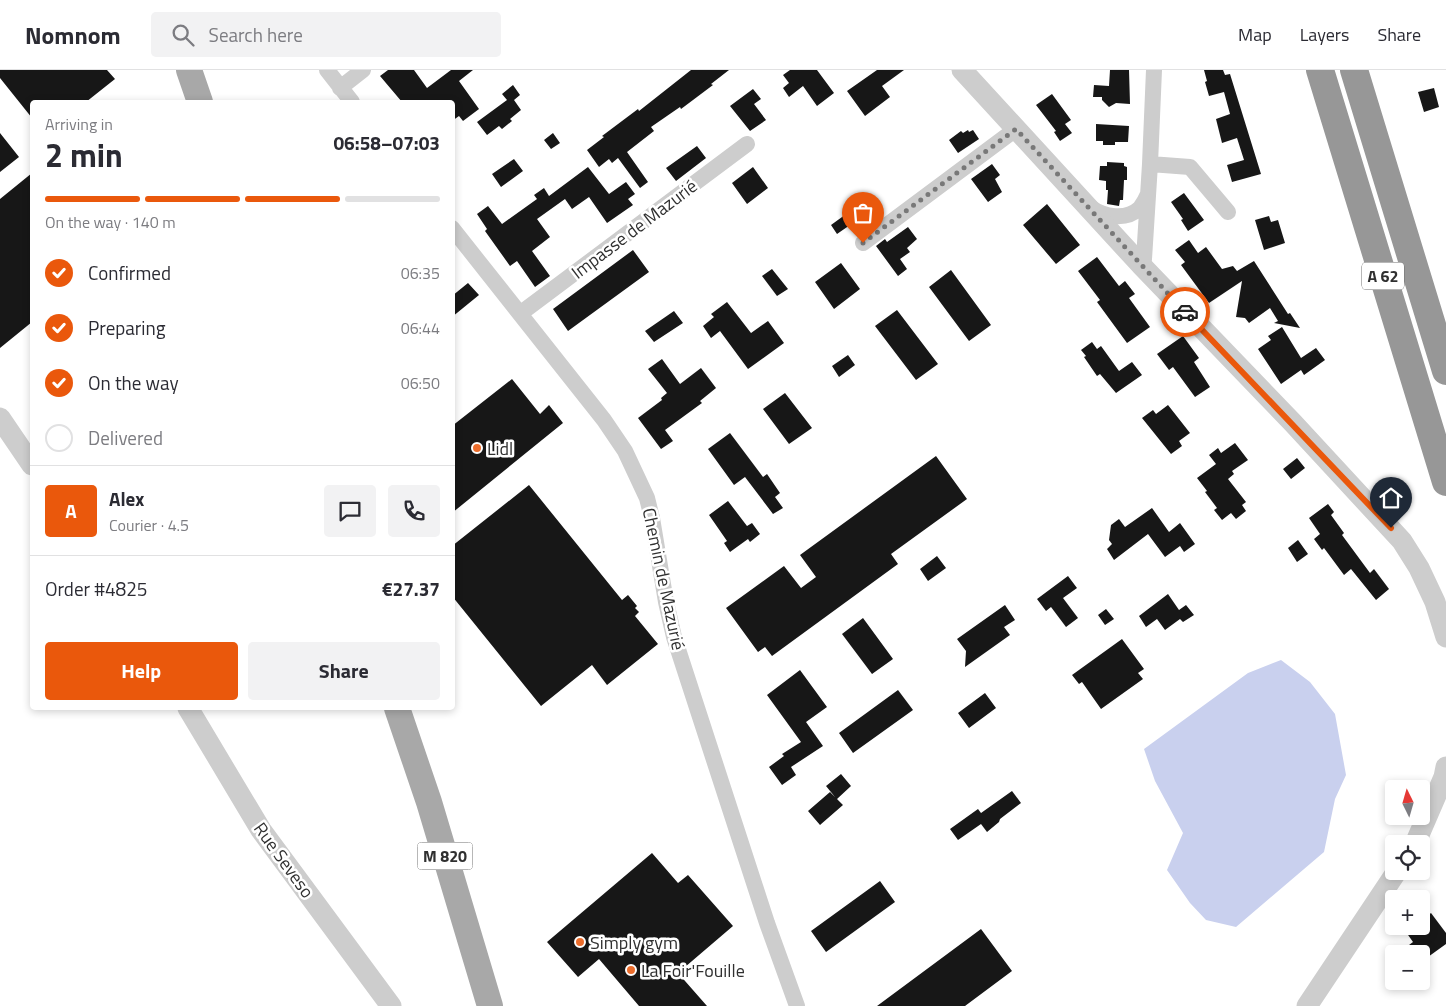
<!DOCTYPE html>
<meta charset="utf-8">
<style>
:root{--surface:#fff;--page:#f2f2f3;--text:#2b2b33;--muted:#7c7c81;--line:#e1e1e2;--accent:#ea580c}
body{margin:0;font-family:"Titillium Web",sans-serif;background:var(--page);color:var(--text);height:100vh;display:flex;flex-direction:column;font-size:19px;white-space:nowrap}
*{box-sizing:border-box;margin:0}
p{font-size:16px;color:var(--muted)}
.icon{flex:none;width:28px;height:28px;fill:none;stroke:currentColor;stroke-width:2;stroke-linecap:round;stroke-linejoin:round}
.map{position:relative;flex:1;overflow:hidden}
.side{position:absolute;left:30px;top:30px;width:425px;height:610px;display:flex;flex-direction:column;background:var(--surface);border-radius:5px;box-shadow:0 2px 8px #0003}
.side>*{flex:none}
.needle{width:32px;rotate:355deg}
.fabs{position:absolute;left:1385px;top:710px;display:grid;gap:10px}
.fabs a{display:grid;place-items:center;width:45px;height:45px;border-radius:5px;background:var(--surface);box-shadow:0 2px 8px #0003;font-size:25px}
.pin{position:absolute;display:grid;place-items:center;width:42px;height:42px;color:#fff;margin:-51px -21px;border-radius:50% 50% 50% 0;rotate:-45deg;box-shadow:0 0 5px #0007}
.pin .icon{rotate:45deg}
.courier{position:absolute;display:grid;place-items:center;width:50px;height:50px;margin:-25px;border:4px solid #ea580c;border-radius:50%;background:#fff;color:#222;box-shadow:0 1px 6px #0007}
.head em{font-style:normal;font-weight:700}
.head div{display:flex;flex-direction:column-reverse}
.head{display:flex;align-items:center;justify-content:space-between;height:85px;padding:0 15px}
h1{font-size:32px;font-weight:700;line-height:38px}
.bar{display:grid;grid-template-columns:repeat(4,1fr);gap:8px 5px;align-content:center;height:60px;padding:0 15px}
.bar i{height:6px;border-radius:4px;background:var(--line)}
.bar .selected{background:var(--accent)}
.bar p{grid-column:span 4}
.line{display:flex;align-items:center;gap:12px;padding:0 15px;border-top:1px solid var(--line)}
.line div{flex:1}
.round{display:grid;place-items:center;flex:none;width:52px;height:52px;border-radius:5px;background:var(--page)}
ol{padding:0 15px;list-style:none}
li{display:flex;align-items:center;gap:15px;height:55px}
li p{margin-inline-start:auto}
li .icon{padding:5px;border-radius:50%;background:var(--accent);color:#fff;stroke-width:4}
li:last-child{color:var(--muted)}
li i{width:28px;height:28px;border:2px solid var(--line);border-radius:50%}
.button{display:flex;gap:10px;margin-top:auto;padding:10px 15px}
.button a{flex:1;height:58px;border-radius:5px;background:var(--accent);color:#fff;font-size:20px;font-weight:700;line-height:58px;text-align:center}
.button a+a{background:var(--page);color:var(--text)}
header{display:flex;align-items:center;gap:30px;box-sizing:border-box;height:70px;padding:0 25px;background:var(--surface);border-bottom:1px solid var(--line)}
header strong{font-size:24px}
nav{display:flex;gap:28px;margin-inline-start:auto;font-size:18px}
.search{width:350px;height:45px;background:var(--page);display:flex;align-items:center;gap:12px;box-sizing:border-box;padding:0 18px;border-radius:5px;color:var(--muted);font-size:19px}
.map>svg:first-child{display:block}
.water{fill:#c9d0ee}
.building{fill:#171717}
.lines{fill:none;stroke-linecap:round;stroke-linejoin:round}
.minor{stroke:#cdcdcd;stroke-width:16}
.tertiary{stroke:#cdcdcd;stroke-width:21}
.primary{stroke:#a8a8a8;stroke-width:26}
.motorway{stroke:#979797;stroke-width:28}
.done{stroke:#787878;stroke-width:5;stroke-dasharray:0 9}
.route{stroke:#ea580c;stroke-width:6}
.poi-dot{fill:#ec6d2c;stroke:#fff;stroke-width:2}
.labels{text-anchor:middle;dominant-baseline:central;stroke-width:5;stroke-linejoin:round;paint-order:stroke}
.shield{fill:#fff;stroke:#6e6e6e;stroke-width:1}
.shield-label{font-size:16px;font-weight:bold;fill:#303030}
.street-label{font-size:18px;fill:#303030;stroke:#fff}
.poi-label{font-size:18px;fill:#303030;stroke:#fff;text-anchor:start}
</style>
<header>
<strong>Nomnom</strong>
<div class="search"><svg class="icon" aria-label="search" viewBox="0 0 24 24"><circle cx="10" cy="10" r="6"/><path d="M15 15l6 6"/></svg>Search here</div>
<nav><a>Map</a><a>Layers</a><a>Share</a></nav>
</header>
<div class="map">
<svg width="1446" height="936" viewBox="0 0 1446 936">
<rect width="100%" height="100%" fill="#fff"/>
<!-- water -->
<path class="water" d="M1281 590 1310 612 1335 644 1346 705 1335 729 1324 782 1236 857 1206 850 1190 833 1167 800 1183 763 1155 711 1144 679 1248 603Z"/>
<!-- building -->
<path class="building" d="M0 0H107L115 9 86 32H32V48L0 8Z
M388 0H414L427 18 451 0H473L459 11 479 39 463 51 459 46 452 51V32H402L380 6Z
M691 0H729L711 14 713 15 681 39 680 37 651 57 654 61 627 82 648 112 640 118 618 88 612 93 609 89 599 97 587 80 604 67 602 66 638 39 639 41Z
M790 0H817L834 23 817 36 803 16 789 27 783 18 789 13 783 5Z
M877 0H904L882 16 890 27 865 46 847 21Z
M1110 0H1129L1130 34 1116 33 1109 37 1102 30V27H1093L1094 15 1109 16Z
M1204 0H1223L1225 5 1230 4 1261 104 1232 112 1227 95 1244 90 1237 68 1222 73 1216 49 1230 44 1224 22 1209 26 1205 12 1207 11Z
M513 15 520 25 514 30 521 40 510 49 512 51 502 59 499 56 487 65 477 52 507 30 502 24Z
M1434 18 1439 37 1424 42 1418 22Z
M753 19 761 29 754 34 766 50 750 61 730 36Z
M1052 24 1071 50 1065 54 1072 63 1060 71 1054 62 1056 61 1036 35Z
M1096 54 1129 56 1128 72H1115V75H1103V71H1096Z
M968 60 969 62 973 60 979 69 958 83 949 70 961 61 963 63Z
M0 63 19 87 0 102Z
M553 63 560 73 551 79 544 70Z
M697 76 706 88 676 111 666 98Z
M514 89 523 101 501 117 492 104Z
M1107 92 1124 93V96L1127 97V110H1124L1123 130H1120L1119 136 1107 134 1108 120H1106V111L1099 110 1100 96H1107Z
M992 94 1000 105 995 109 1002 122 988 132 971 109Z
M588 97 609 124 626 112 635 124 628 129 633 135 607 153 589 127 572 139 565 129 537 149 550 167 532 181 550 206 535 217 517 191 510 196 485 161 487 159 477 144 488 136 502 154 537 129 534 125 544 118 549 126Z
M753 97 768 118 747 134 732 113Z
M32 103V252L0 278V129Z
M1184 123 1204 150 1188 161 1181 150 1183 149 1171 132Z
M860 134 869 148 853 160 850 155 837 164 831 155Z
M1047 134 1080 175 1056 194 1023 155Z
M1269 146 1271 152 1278 150 1285 173 1264 180 1255 150Z
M908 157 917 169 907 178 910 182 900 189 907 199 898 206 876 176 885 169 887 172Z
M1189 170 1198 183 1206 177 1222 199 1233 196 1237 201 1254 191 1288 244 1290 243 1300 258 1274 253 1278 251 1270 238 1249 253 1245 248 1236 247 1242 211 1209 233 1181 195 1185 192 1175 180Z
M633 180 649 202 568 261 553 239Z
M1097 187 1119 216 1125 211 1135 224 1129 228 1150 257 1127 273 1097 232 1100 230 1078 201Z
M841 193 860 219 834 239 815 212Z
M772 199 788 219 777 226 762 206Z
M951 200 991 255 969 271 929 217Z
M468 213 479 225 452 247V226Z
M727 232 751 263 768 251 784 273 748 299 720 261 711 268 703 256 714 247 711 244Z
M897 240 938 294 916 310 875 256Z
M674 241 683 253 654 272 645 261Z
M1282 257 1301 288 1316 278 1325 290 1304 305 1301 300 1281 314 1258 279 1271 270 1268 266Z
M1183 266 1199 288 1194 292 1210 317 1195 327 1173 297 1169 300 1157 284Z
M1092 272 1097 279 1101 276 1119 301 1132 292 1142 305 1116 323 1100 304 1097 306 1084 287 1086 286 1081 280Z
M848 285 855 295 839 307 832 296Z
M662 289 680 314 701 298 716 318 700 331 702 333 665 360 673 371 661 379 638 348 662 330 661 328 667 323 648 299Z
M512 309 540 344 549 335 563 353 452 443V356Z
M785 323 812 358 789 374 763 339Z
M1168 335 1190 363 1179 371 1182 376 1171 384 1142 348 1153 340 1156 344Z
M730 363 763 407 767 404 780 423 775 427 783 438 773 444 745 407 734 415 708 379Z
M1235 373 1248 390 1232 401 1234 404 1228 409 1246 432 1242 435 1246 441 1236 449 1231 443 1222 450 1214 440 1217 438 1205 422 1207 421 1197 408 1216 394 1209 385 1218 378 1221 383Z
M936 386 967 429 891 484 898 494 772 586 765 577 758 582 726 538 784 496 801 518 816 507 800 485Z
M1297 388 1305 398 1291 409 1283 399Z
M529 415 622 530 628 525 637 536 635 538 639 542 635 546 658 574 607 615 592 595 541 636 452 526V476Z
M728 431 747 456 752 453 760 464 750 472 748 469 730 482 724 473 727 471 709 445Z
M1328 434 1334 442 1331 445 1344 463 1342 465 1370 503 1374 499 1389 519 1376 530 1351 499 1344 505 1324 478 1322 480 1314 469 1320 464 1309 448Z
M1152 438 1169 462 1180 453 1195 474 1184 482 1180 476 1165 487 1148 464 1114 490 1107 479 1112 474 1109 470 1111 455 1119 449 1125 457Z
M1298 470 1308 484 1297 492 1288 478Z
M937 486 946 498 928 511 920 499Z
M1068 506 1077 518 1063 528 1078 548 1066 557 1051 537 1046 541 1037 529Z
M1168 524 1179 540 1186 535 1194 545 1183 552 1180 549 1165 560 1157 549 1146 557 1139 546Z
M1005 535 1015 550 1004 557 1010 565 965 597 966 581 957 569Z
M1106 539 1114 549 1105 555 1098 545Z
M863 548 893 589 872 604 842 564Z
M1122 569 1144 599 1138 603 1143 609 1101 639 1082 612 1079 614 1072 605Z
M800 600 827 637 806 652 823 676 791 697 796 705 782 715 769 697 784 686 782 684 801 672 767 625Z
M898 620 913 640 853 683 839 663Z
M985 623 996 638 969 658 958 643Z
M841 704 851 716 837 729 843 735 820 755 808 741 830 722 835 727 826 716Z
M1012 721 1021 733 1000 749 999 752 987 762 981 754 958 770 950 759 978 739 981 743Z
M652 783 678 813 688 805 733 856 678 903 707 936H639L599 889 578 907 547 872Z
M880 811 895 832 826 882 811 861Z
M1431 843 1446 863V874L1421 892V884H1397L1413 872 1406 862 1414 856H1421V851Z
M981 859 1012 901 965 936H877Z"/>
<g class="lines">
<!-- minor -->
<path class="minor" d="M327 0 352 32
M340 18 363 0
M1150 94 1190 97 1228 142
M1090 137C1104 147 1126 151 1140 138 1143 134 1146 129 1148 124
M452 158 604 350 625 381 647 428 652 448 666 532 674 567 767 853 797 936
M863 173 1016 59
M1141 195 1144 189 1150 94 1154 0
M521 243 747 74"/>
<!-- tertiary -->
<path class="tertiary" d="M962 0 1141 195 1293 353 1402 471 1419 498 1435 532 1446 567
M0 348 32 395
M188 638 261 760 391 936
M1415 774 1444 707 1446 697
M1307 936 1397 801"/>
<!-- primary -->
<path class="primary" d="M189 0 200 32
M397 638 429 732 490 936"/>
<!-- motorway -->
<path class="motorway" d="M1320 0 1446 412
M1354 0 1446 301"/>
</g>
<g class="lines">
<!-- done -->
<path class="done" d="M863 173 1016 59 1185 242"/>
<!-- route -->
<path class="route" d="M1185 242 1391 458"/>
</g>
<!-- markers -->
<g class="poi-dot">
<circle cx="477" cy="378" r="5"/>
<circle cx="580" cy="872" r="5"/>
<circle cx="631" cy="900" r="5"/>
</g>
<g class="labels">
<!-- shield labels -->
<g class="shield">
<rect x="1362" y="192.5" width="42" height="27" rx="4"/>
<rect x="417.5" y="772.5" width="55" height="27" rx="4"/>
</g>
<g class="shield-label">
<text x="1383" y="206">A 62</text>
<text x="445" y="786">M 820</text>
</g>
<!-- street labels -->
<g class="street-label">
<text transform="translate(634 159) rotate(-37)">Impasse de Mazurié</text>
<text transform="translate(664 509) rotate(78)">Chemin de Mazurié</text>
<text transform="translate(284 790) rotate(54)">Rue Seveso</text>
</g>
<!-- poi labels -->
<g class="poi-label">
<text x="487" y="378">Lidl</text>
<text x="590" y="872">Simply gym</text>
<text x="641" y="900">La Foir'Fouille</text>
</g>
</g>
</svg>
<div class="fabs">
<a><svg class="needle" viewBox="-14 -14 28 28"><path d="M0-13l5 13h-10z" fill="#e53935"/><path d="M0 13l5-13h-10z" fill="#7c7c81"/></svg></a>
<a><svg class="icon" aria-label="locate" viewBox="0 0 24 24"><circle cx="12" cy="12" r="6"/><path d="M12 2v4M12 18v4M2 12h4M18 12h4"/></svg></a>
<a>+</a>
<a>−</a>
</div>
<div class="pin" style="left:863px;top:173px;background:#ea580c"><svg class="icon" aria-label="bag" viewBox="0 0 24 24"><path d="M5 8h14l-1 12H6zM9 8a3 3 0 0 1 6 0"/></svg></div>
<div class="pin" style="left:1391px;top:458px;background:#1f2937"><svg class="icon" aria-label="home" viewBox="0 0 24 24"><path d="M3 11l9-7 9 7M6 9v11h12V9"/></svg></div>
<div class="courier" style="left:1185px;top:242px"><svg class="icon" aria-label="car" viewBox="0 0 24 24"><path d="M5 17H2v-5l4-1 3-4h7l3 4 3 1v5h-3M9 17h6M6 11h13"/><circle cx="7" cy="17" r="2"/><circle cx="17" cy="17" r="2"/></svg></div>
<section class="side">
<div class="head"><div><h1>2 min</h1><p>Arriving in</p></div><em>06:58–07:03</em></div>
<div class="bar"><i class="selected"></i><i class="selected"></i><i class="selected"></i><i></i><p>On the way · 140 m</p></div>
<ol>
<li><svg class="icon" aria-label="check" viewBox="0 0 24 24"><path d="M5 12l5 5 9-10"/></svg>Confirmed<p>06:35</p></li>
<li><svg class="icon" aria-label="check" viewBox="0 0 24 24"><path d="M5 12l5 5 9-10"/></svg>Preparing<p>06:44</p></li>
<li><svg class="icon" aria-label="check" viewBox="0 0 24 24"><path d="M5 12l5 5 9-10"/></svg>On the way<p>06:50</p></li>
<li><i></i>Delivered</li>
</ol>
<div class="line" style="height:90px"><b class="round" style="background:var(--accent);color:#fff">A</b><div><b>Alex</b><p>Courier · 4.5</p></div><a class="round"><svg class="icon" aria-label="chat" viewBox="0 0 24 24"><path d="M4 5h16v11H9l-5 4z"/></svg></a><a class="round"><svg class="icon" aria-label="phone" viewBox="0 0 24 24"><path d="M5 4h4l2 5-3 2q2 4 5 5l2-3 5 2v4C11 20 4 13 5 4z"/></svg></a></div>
<div class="line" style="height:65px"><div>Order #4825</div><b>€27.37</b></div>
<div class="button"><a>Help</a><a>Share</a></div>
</section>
</div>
